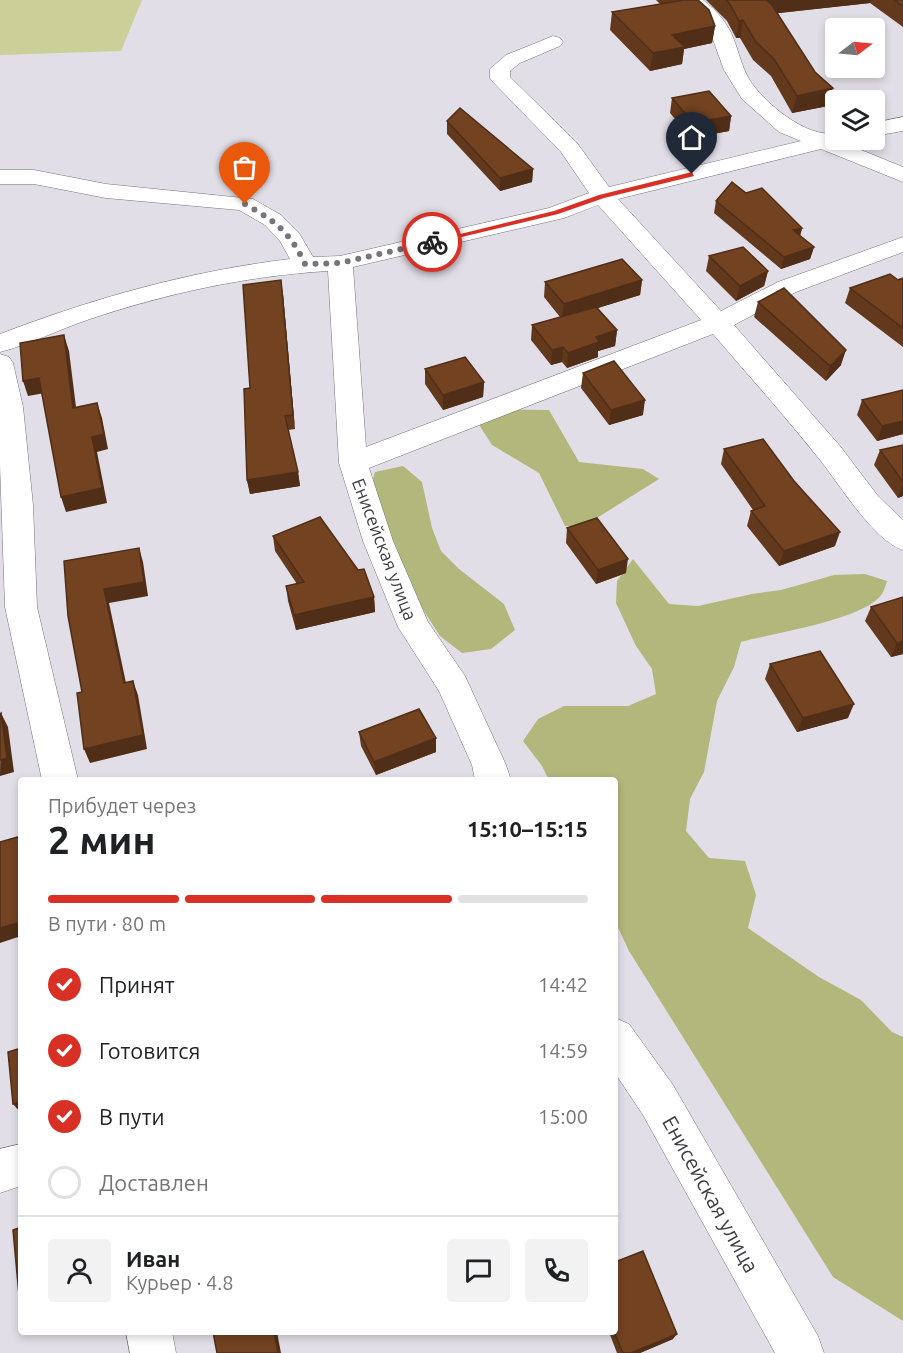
<!DOCTYPE html>
<html lang="ru">
<meta charset="utf-8">
<style>
:root{--surface:#fff;--page:#f2f2f2;--text:#202124;--muted:#757577;--line:#e0e0e0;--accent:#d93025}
body{margin:0;font-family:Ubuntu,sans-serif;background:var(--page);color:var(--text);height:100vh;display:flex;flex-direction:column;font-size:22px;white-space:nowrap}
*{box-sizing:border-box;margin:0}
p{font-size:20px;color:var(--muted)}
.icon{flex:none;width:33px;height:33px;fill:none;stroke:currentColor;stroke-width:2;stroke-linecap:round;stroke-linejoin:round}
.map{position:relative;flex:1;overflow:hidden}
.drawer{position:absolute;left:18px;top:777px;width:600px;height:558px;display:flex;flex-direction:column;background:var(--surface);border-radius:6px;box-shadow:0 3px 9px #0003}
.drawer>*{flex:none}
.needle{width:39px;rotate:74deg}
.controls{position:absolute;left:825px;top:18px;display:grid;gap:12px}
.controls a{display:grid;place-items:center;width:60px;height:60px;border-radius:6px;background:var(--surface);box-shadow:0 3px 9px #0003;font-size:30px}
.pin{position:absolute;display:grid;place-items:center;width:51px;height:51px;color:#fff;margin:-62px -26px;border-radius:50% 50% 50% 0;rotate:-45deg;box-shadow:0 0 6px #0007}
.pin .icon{rotate:45deg}
.courier{position:absolute;display:grid;place-items:center;width:60px;height:60px;margin:-30px;border:4px solid #d93025;border-radius:50%;background:#fff;color:#222;box-shadow:0 2px 8px #0007}
.overview em{font-style:normal;font-weight:700}
.overview div{display:flex;flex-direction:column-reverse}
.overview{display:flex;align-items:center;justify-content:space-between;height:102px;padding:0 30px}
h1{font-size:39px;font-weight:700;line-height:45px}
.bar{display:grid;grid-template-columns:repeat(4,1fr);gap:9px 6px;align-content:center;height:72px;padding:0 30px}
.bar i{height:8px;border-radius:4px;background:var(--line)}
.bar .current{background:var(--accent)}
.bar p{grid-column:span 4}
.line{display:flex;align-items:center;gap:15px;padding:0 30px;border-top:2px solid var(--line)}
.line div{flex:1}
.round{display:grid;place-items:center;flex:none;width:63px;height:63px;border-radius:6px;background:var(--page)}
ol{padding:0 30px;list-style:none}
li{display:flex;align-items:center;gap:18px;height:66px}
li p{margin-inline-start:auto}
li .icon{padding:6px;border-radius:50%;background:var(--accent);color:#fff;stroke-width:4}
li:last-child{color:var(--muted)}
li i{width:33px;height:33px;border:3px solid var(--line);border-radius:50%}
.map>svg:first-child{display:block}
.green{fill:#cbd099}
.forest{fill:#b2b77b}
.lines{fill:none;stroke-linecap:round;stroke-linejoin:round}
.street-casing{stroke:#76737a;stroke-width:1}
.street{fill:#fff;fill-rule:evenodd}
.wall{fill:#62391c}
.shaded-wall{fill:#502e17}
.building{fill:#724221;stroke:#502e17;stroke-width:1.5}
.route{fill:#d93025}
.done{stroke:#77757a;stroke-width:6;stroke-dasharray:0 10.8}
.labels{text-anchor:middle;dominant-baseline:central;stroke-width:6;stroke-linejoin:round;paint-order:stroke}
.street-label{font-size:18px;fill:#3e3c40;stroke:#fff}
.near-street-label{font-size:21px;fill:#3e3c40;stroke:#fff}
</style>
<div class="map">
<svg width="903" height="1353" viewBox="0 0 903 1353">
<rect width="100%" height="100%" fill="#e2dee7"/>
<!-- green -->
<path class="green" d="M0 0H142L121 51 0 55Z"/>
<!-- forest -->
<path class="forest" d="M469 409 549 410 579 462 643 469 659 479 584 526H565L539 473 492 445Z
M403 466 422 482 432 528 441 551 459 569 504 604 515 630 491 649 462 653 440 636 413 594 370 490 375 472Z
M633 559 669 604 698 606 752 594 781 590 834 575 865 574 887 581C886 585 884 590 882 594 864 620 773 633 741 642L734 667 717 701 704 772 690 799 686 831 709 858 745 861 756 895 748 928 819 977 861 1000 892 1032 903 1037V1321L833 1277 629 951 615 921V780H549L542 766 523 741 538 719 564 706H628L656 694 652 669 636 646 616 603 617 581Z"/>
<g class="lines">
<defs>
<path id="street" d="M682 0H703C717 11 728 23 734 40 739 53 742 67 749 79 763 102 807 139 836 133V140H847L844 143 903 167V182L821 149 618 199 721 311 778 282 903 237V252L796 292 734 325 840 446 878 496 903 520V550C874 541 840 485 820 460 786 417 749 376 713 334L369 468 393 541 428 622 465 676 506 765 511 780H475L472 765 439 691 398 627 363 541 339 463 328 271C247 276 168 293 90 319 60 329 31 344 0 352V334C94 298 190 271 290 259L280 241 265 225 239 210 106 198 34 184H0V170H34L106 184 253 199 281 215 299 233 313 257 340 256 549 208 589 193 561 152 493 82 490 78V69L506 55 553 36 560 38 563 42 560 46 520 63 510 71V77L577 143 609 187 801 141 779 132 742 99 724 70 708 26ZM598 205 701 320 366 447 353 267 564 218Z
M903 117V131L874 136V123Z
M0 354 9 357 13 363 23 407 33 505 37 607 78 780H42L5 607 0 465Z
M615 1018 629 1024 673 1085 818 1336 824 1353H775L643 1115 615 1073Z
M21 1144V1186L0 1193V1149Z
M126 1332H172L176 1353H130Z"/>
</defs>
<!-- street casing -->
<use href="#street" class="street-casing"/>
<!-- street -->
<use href="#street" class="street"/>
</g>
<!-- wall -->
<path class="wall" d="M656 0H698L715 26 712 43 684 49 682 64 650 71 610 30 612 12 660 4Z
M706 0H903V27L870 3 777 13 828 106 792 113 771 76 753 60 740 38H736L727 21Z
M672 98 731 116 729 131 691 138 670 113Z
M447 121 533 169 532 182 500 191 447 134Z
M746 193 802 228 800 236 814 247 810 259 781 269 714 213 716 201Z
M709 256 768 271 764 286 736 301 706 271Z
M903 278V347L845 303 850 288Z
M642 280 640 295 598 308 617 330 615 346 598 351V357L567 368 562 362 551 365 531 340 532 325 560 317 544 297 545 282Z
M283 294 295 429 288 430 298 472 300 486 250 494 247 480 250 388Z
M758 302 841 365 826 381 754 317Z
M425 369 484 382 483 397 443 410 425 384Z
M583 373 643 415 609 425 581 388Z
M903 390V434L877 441 857 415 862 400Z
M903 445V496L898 498 874 465 880 450Z
M724 449 794 481 835 546 779 566 747 526 751 511 753 510 721 464Z
M567 528 626 573 596 584 566 543Z
M273 536 374 597 375 612 296 630 288 601 286 586 297 584 275 551Z
M903 597V654L891 657 865 621 871 607Z
M770 664 848 718 797 732 765 679Z
M359 732 436 738V752L376 775 361 746Z
M609 1332H615L673 1339 640 1353H617Z"/>
<!-- shaded-wall -->
<path class="shaded-wall" d="M763 0H871L870 3 761 15Z
M743 20 740 38H736L739 21Z
M715 26 712 43 684 49 682 64 650 71 653 53 672 35Z
M833 88 828 106 792 113 797 96Z
M731 116 729 131 691 138 693 123Z
M533 169 532 182 500 191V178Z
M802 228 799 240 793 230Z
M814 247 810 259 781 269 784 257Z
M768 271 764 286 736 301 740 286Z
M281 280 283 294 295 429 293 415Z
M642 280 640 295 562 319 564 304Z
M617 330 615 346 598 351V357L567 368 568 353 596 337Z
M64 335 69 351 78 423 73 408Z
M563 347 562 362 551 365 552 350Z
M846 350 841 365 826 381 830 366Z
M39 378 45 393 28 396 23 381Z
M484 382 483 397 443 410V395Z
M645 400 643 415 609 425 611 410Z
M97 403 102 418 108 449 97 452 107 503 66 512 61 497 92 437Z
M903 421V434L877 441 882 426Z
M298 472 300 486 250 494 247 480Z
M903 484V496L898 498Z
M840 532 835 546 779 566 784 551Z
M139 548 143 562 148 596 109 603 129 697 124 683 104 589Z
M628 559 626 573 596 584 598 570Z
M374 597 375 612 296 630 294 615Z
M903 641V654L891 657 897 643Z
M133 681 138 695 147 749 90 763 84 749Z
M854 704 848 718 797 732 803 718Z
M1 713 8 727 14 772 0 776Z
M436 738V752L376 775 374 762Z
M21 922V936L0 943V928Z
M21 1102V1113L13 1104Z
M274 1332H277L281 1353H278Z
M677 1334 673 1339 640 1353H631Z"/>
<!-- building -->
<path class="building" d="M677 0H698L709 10 715 26 672 35 685 47 653 53 612 12 679 1Z
M726 0H766L772 5 815 72 833 88 797 96 774 59 756 42 743 20 739 21 730 4Z
M894 0H903V6Z
M709 91 731 116 693 123 672 98Z
M460 108 533 169 500 178 447 121Z
M732 182 746 193 762 188 802 228 793 230 814 247 784 257 716 201Z
M743 247 768 271 740 286 709 256Z
M622 259 642 280 564 304 545 282Z
M890 274 898 280 903 278V328L850 288Z
M281 280 293 415 285 416 298 472 247 480 244 389 250 388 243 285Z
M784 288 846 350 830 366 758 302Z
M596 307 617 330 596 337 599 342 568 353 563 347 552 350 532 325Z
M64 335 73 408 97 403 104 434 92 437 102 488 61 497 39 378 23 381 20 343Z
M465 357 484 382 443 395 425 369Z
M614 361 645 400 611 410 583 373Z
M903 390V421L882 426 862 400Z
M763 439 794 481 840 532 784 551 751 511 765 506 724 449Z
M903 445V482L880 450Z
M320 517 358 570 364 569 374 597 294 615 286 586 304 582 273 536Z
M597 518 628 559 598 570 567 528Z
M139 548 144 582 104 589 124 683 133 681 143 735 84 749 77 693 82 692 68 616 64 561Z
M903 597V641L897 643 871 607Z
M820 651 854 704 803 718 770 664Z
M419 709 436 738 374 762 359 732Z
M1 713 7 758 0 760V714Z
M21 836V922L0 928V842Z
M21 1048V1102L13 1104 8 1052Z
M21 1227V1306H20L13 1230Z
M643 1251 677 1334 631 1353H623L614 1332H615V1262Z
M213 1332H274L278 1353H217Z"/>
<!-- route -->
<path class="route" d="M692 172 694 176 604 198 558 214 432 244 428 242 554 211 599 195Z"/>
<g class="lines">
<!-- done -->
<path class="done" d="M245 204C275 221 290 232 305 264L340 263 432 242"/>
</g>
<g class="labels">
<!-- street labels -->
<g class="street-label">
<text transform="translate(385 549) rotate(69)">Енисейская улица</text>
</g>
<!-- near-street labels -->
<g class="near-street-label">
<text transform="translate(711 1194) rotate(61)">Енисейская улица</text>
</g>
</g>
</svg>
<div class="controls">
<a><svg class="needle" viewBox="-14 -14 28 28"><path d="M0-13l5 13h-10z" fill="#e53935"/><path d="M0 13l5-13h-10z" fill="#757577"/></svg></a>
<a><svg class="icon" aria-label="layers" viewBox="0 0 24 24"><path d="M12 4l9 5-9 5-9-5zM3 14l9 5 9-5"/></svg></a>
</div>
<div class="pin" style="left:245px;top:204px;background:#ea580c"><svg class="icon" aria-label="bag" viewBox="0 0 24 24"><path d="M5 8h14l-1 12H6zM9 8a3 3 0 0 1 6 0"/></svg></div>
<div class="pin" style="left:692px;top:174px;background:#1f2937"><svg class="icon" aria-label="home" viewBox="0 0 24 24"><path d="M3 11l9-7 9 7M6 9v11h12V9"/></svg></div>
<div class="courier" style="left:432px;top:242px"><svg class="icon" aria-label="bike" viewBox="0 0 24 24"><circle cx="6" cy="16" r="4"/><circle cx="18" cy="16" r="4"/><path d="M6 16l4-8h5l3 8M10 8l3 8H6M13 5h3"/></svg></div>
<section class="drawer">
<div class="overview"><div><h1>2 мин</h1><p>Прибудет через</p></div><em>15:10–15:15</em></div>
<div class="bar"><i class="current"></i><i class="current"></i><i class="current"></i><i></i><p>В пути · 80 m</p></div>
<ol>
<li><svg class="icon" aria-label="check" viewBox="0 0 24 24"><path d="M5 12l5 5 9-10"/></svg>Принят<p>14:42</p></li>
<li><svg class="icon" aria-label="check" viewBox="0 0 24 24"><path d="M5 12l5 5 9-10"/></svg>Готовится<p>14:59</p></li>
<li><svg class="icon" aria-label="check" viewBox="0 0 24 24"><path d="M5 12l5 5 9-10"/></svg>В пути<p>15:00</p></li>
<li><i></i>Доставлен</li>
</ol>
<div class="line" style="height:108px"><a class="round"><svg class="icon" aria-label="person" viewBox="0 0 24 24"><circle cx="12" cy="8" r="4"/><path d="M4 21q1-7 8-7t8 7"/></svg></a><div><b>Иван</b><p>Курьер · 4.8</p></div><a class="round"><svg class="icon" aria-label="chat" viewBox="0 0 24 24"><path d="M4 5h16v11H9l-5 4z"/></svg></a><a class="round"><svg class="icon" aria-label="phone" viewBox="0 0 24 24"><path d="M5 4h4l2 5-3 2q2 4 5 5l2-3 5 2v4C11 20 4 13 5 4z"/></svg></a></div>
</section>
</div>
